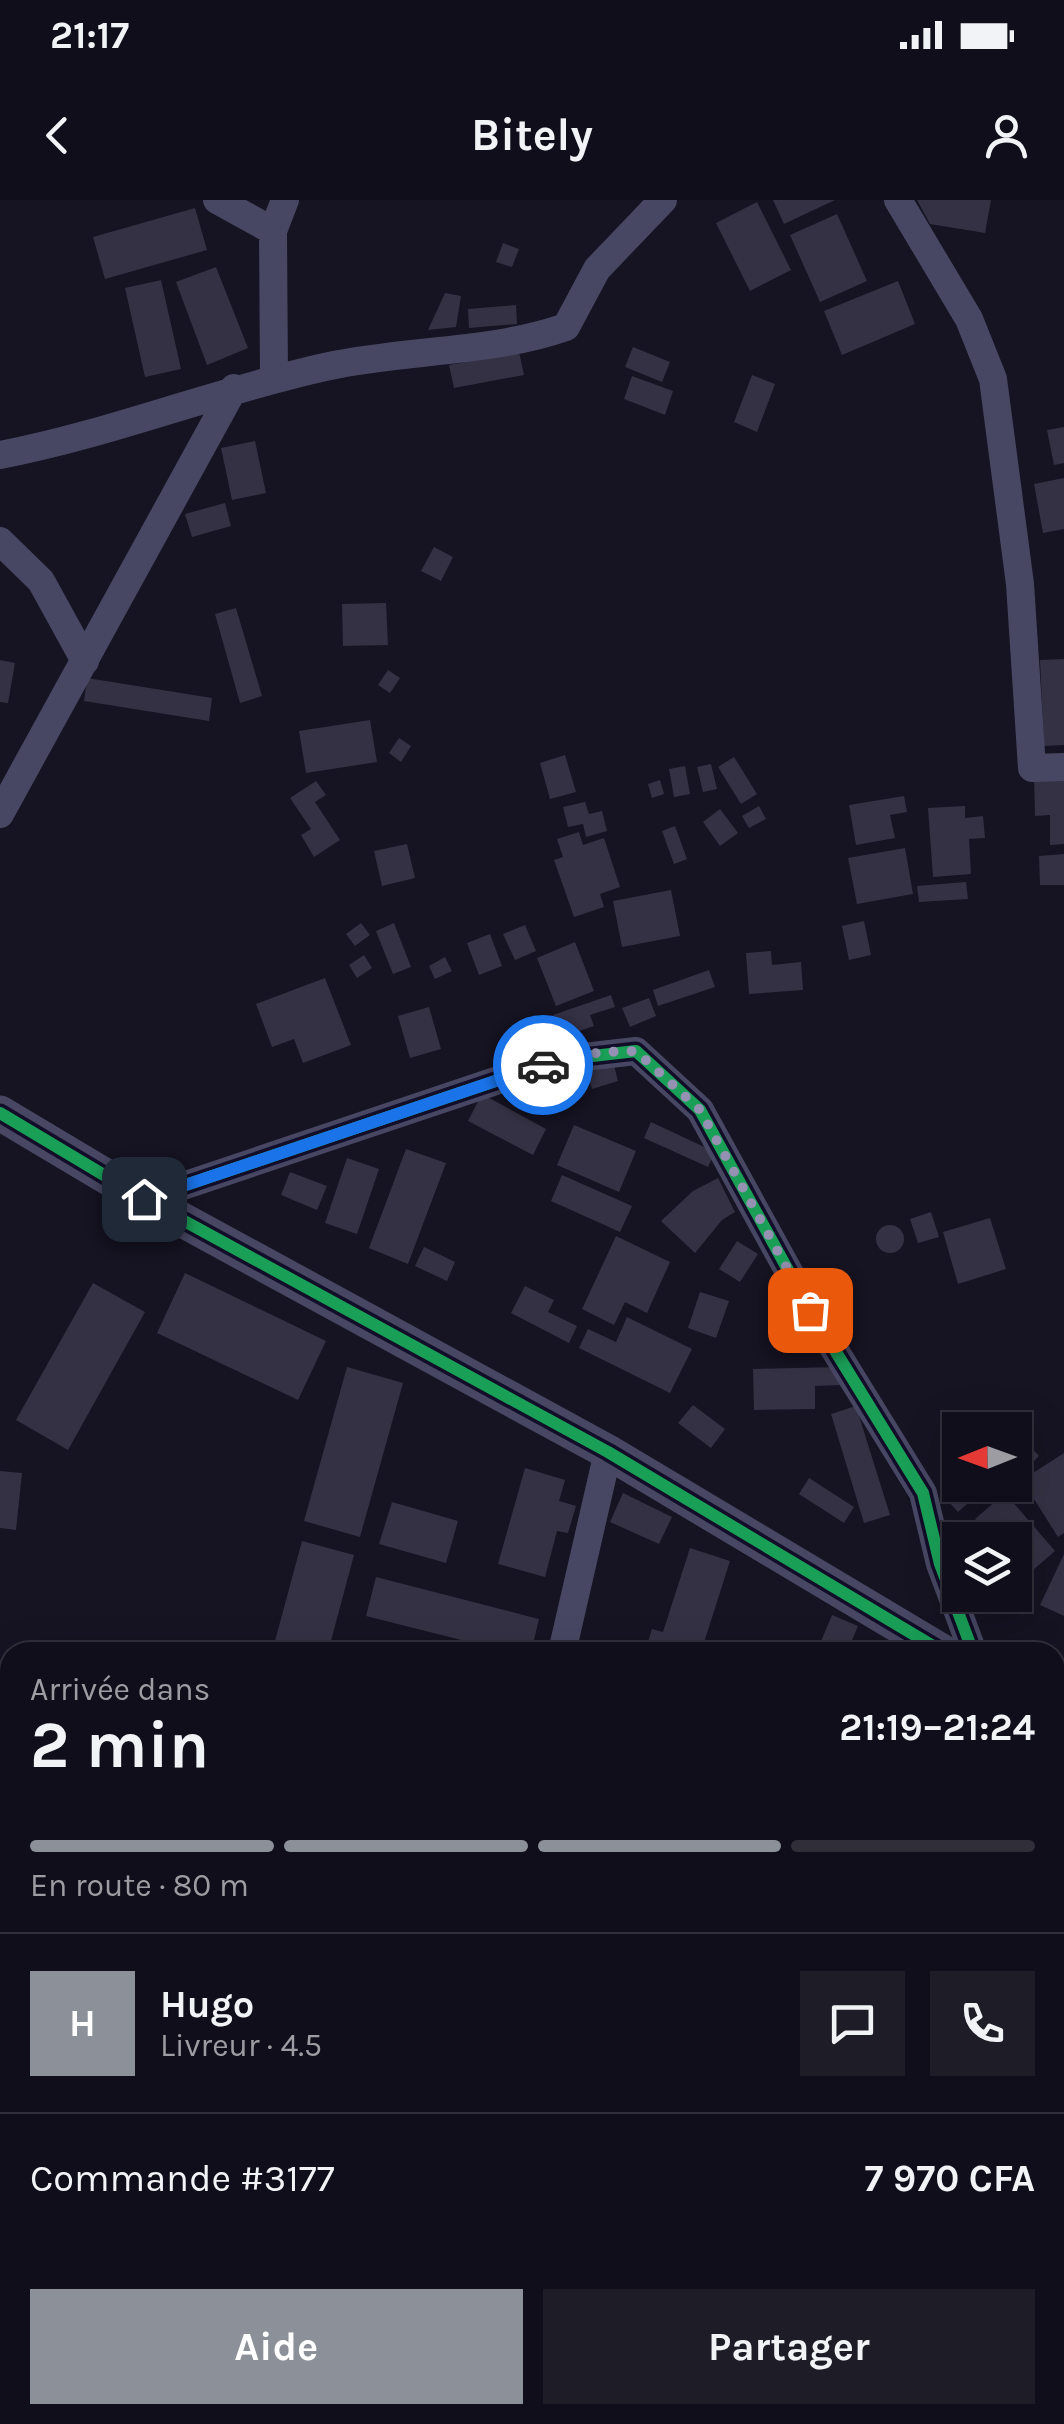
<!DOCTYPE html>
<html lang="fr">
<meta charset="utf-8">
<style>
:root{--surface:#100e1a;--page:#1e1c27;--text:#f1f3f6;--muted:#9c9ca2;--line:#302e39;--accent:#8c9099}
body{margin:0;font-family:Karla,sans-serif;background:var(--page);color:var(--text);height:100vh;display:flex;flex-direction:column;font-size:38px;white-space:nowrap}
*{box-sizing:border-box;margin:0}
p{font-size:32px;color:var(--muted)}
.icon{flex:none;width:55px;height:55px;fill:none;stroke:currentColor;stroke-width:2;stroke-linecap:round;stroke-linejoin:round}
.map{position:relative;flex:1;overflow:hidden}
.drawer{position:absolute;left:0px;top:1442px;width:1065px;height:782px;display:flex;flex-direction:column;background:var(--surface);border-radius:30px 30px 0 0;box-shadow:0 10px 40px #0002,0 0 0 2px var(--line)}
.drawer>*{flex:none}
.needle{width:65px;rotate:269deg}
.buttons{position:absolute;left:942px;top:1212px;display:grid;gap:20px}
.buttons a{display:grid;place-items:center;width:90px;height:90px;border-radius:0px;background:var(--surface);box-shadow:0 10px 40px #0002,0 0 0 2px var(--line);font-size:50px}
.pin{position:absolute;display:grid;place-items:center;width:85px;height:85px;color:#fff;margin:-42px;border-radius:20px;box-shadow:0 5px 15px #0006}
.courier{position:absolute;display:grid;place-items:center;width:100px;height:100px;margin:-50px;border:8px solid #1a73e8;border-radius:50%;background:#fff;color:#222;box-shadow:0 2px 12px #0007}
.head em{font-style:normal;font-weight:700}
.head div{display:flex;flex-direction:column-reverse}
.head{display:flex;align-items:center;justify-content:space-between;height:170px;padding:0 30px}
h1{font-size:65px;font-weight:700;line-height:75px}
.bar{display:grid;grid-template-columns:repeat(4,1fr);gap:15px 10px;align-content:center;height:120px;padding:0 30px}
.bar i{height:12px;border-radius:8px;background:var(--line)}
.bar .selected{background:var(--accent)}
.bar p{grid-column:span 4}
.line{display:flex;align-items:center;gap:25px;padding:0 30px;border-top:2px solid var(--line)}
.line div{flex:1}
.round{display:grid;place-items:center;flex:none;width:105px;height:105px;border-radius:0px;background:var(--page)}
.primary-button{display:flex;gap:20px;margin-top:auto;padding:20px 30px}
.primary-button a{flex:1;height:115px;border-radius:0px;background:var(--accent);color:#fff;font-size:40px;font-weight:700;line-height:115px;text-align:center}
.primary-button a+a{background:var(--page);color:var(--text)}
.status{display:flex;justify-content:space-between;align-items:center;height:70px;padding:0 50px;background:var(--surface);direction:ltr}
.status svg{height:28px;fill:currentColor}
header{display:flex;justify-content:space-between;align-items:center;height:130px;padding:0 30px;background:var(--surface);font-size:45px;font-weight:700}
.map>svg:first-child{display:block}
.building{fill:#343144}
.lines{fill:none;stroke-linecap:round;stroke-linejoin:round}
.minor{stroke:#484763;stroke-width:28}
.tertiary{stroke:#484763;stroke-width:35}
.cycleway-casing{stroke:#120d28;stroke-width:19}
.cycleway{stroke:#1a9f57;stroke-width:12}
.done{stroke:#9591b2;stroke-width:10;stroke-dasharray:0 18}
.route{stroke:#1a73e8;stroke-width:12}
</style>
<div class="status"><b>21:17</b><svg viewBox="0 0 49 12"><path d="M0 12V9h3v3zM5 12V6h3v6zM10 12V3h3v9zM15 12V0h3v12zM26 1h20v11H26zM47 4h2v5h-2z"/></svg></div>
<header><svg class="icon" aria-label="back" viewBox="0 0 24 24"><path d="M15 5l-7 7 7 7"/></svg>Bitely<svg class="icon" aria-label="person" viewBox="0 0 24 24"><circle cx="12" cy="8" r="4"/><path d="M4 21q1-7 8-7t8 7"/></svg></header>
<div class="map">
<svg width="1064" height="2224" viewBox="0 0 1064 2224">
<rect width="100%" height="100%" fill="#161322"/>
<!-- building -->
<path class="building" d="M773 0H835L784 24Z
M917 0H991L985 33 930 24Z
M757 2 791 70 750 91 716 23Z
M195 8 207 50 105 79 93 37Z
M837 14 867 81 820 102 790 35Z
M503 43 519 49 512 67 496 62Z
M216 67 248 148 207 165 176 82Z
M161 80 181 169 145 177 125 88Z
M898 81 915 124 842 155 824 111Z
M445 93 461 96 456 127 428 130Z
M516 105 517 124 469 128 468 109Z
M633 147 670 162 662 182 625 167Z
M519 152 524 175 454 188 449 165Z
M752 175 775 184 757 232 734 222Z
M632 176 673 191 665 215 624 199Z
M1064 227V263L1054 265 1047 230Z
M255 241 266 293 232 300 221 248Z
M1064 278V329L1043 333 1034 284Z
M225 303 231 326 192 337 185 314Z
M434 347 453 357 441 381 421 371Z
M386 403 388 445 343 446 342 404Z
M236 408 262 496 240 503 215 414Z
M1064 459V545L1044 546 1040 460Z
M0 460 15 463 8 503 0 502Z
M388 470 400 478 390 493 378 485Z
M87 478 212 498 209 521 84 501Z
M370 520 377 562 306 573 299 531Z
M399 538 411 546 401 562 389 553Z
M565 555 576 592 550 599 540 563Z
M734 557 757 594 741 604 718 567Z
M711 564 717 589 703 592 697 567Z
M685 566 690 594 674 597 669 569Z
M1064 573V644L1050 645V615L1035 616 1034 574Z
M660 580 664 594 652 598 648 584Z
M316 581 326 595 315 602 340 640 314 657 301 635 311 629 290 598Z
M904 596 907 612 890 615 895 638 856 645 849 605Z
M585 602 589 614 602 611 607 631 586 637 583 624 568 627 563 607Z
M759 606 766 619 749 628 742 616Z
M965 606V618L983 616 985 638 969 639 971 674 933 677 928 608Z
M720 609 738 633 720 646 703 622Z
M675 626 687 659 674 664 662 631Z
M579 632 583 645 604 638 620 687 600 694 604 707 574 717 554 660 563 657 557 639Z
M407 644 415 678 382 686 374 651Z
M905 648 913 694 857 704 848 658Z
M1064 654V685H1040L1039 656Z
M966 682 968 699 919 702 917 686Z
M671 690 680 736 622 747 613 701Z
M864 721 871 755 849 760 842 726Z
M361 723 370 735 355 746 346 734Z
M394 723 411 767 393 774 376 731Z
M525 725 536 751 515 760 503 734Z
M490 734 502 766 479 775 467 743Z
M575 742 594 791 556 806 537 758Z
M771 751 772 765 801 762 803 790 749 794 746 753Z
M364 755 372 768 357 778 349 765Z
M445 757 452 771 435 779 429 766Z
M709 770 715 787 658 806 653 790Z
M325 778 351 845 303 863 294 839 272 847 256 804Z
M611 795 615 807 590 815 594 826 561 837 553 815Z
M649 798 656 816 630 827 622 808Z
M429 807 441 849 410 858 398 816Z
M612 858 618 881 592 889 585 866Z
M482 894 546 929 533 955 468 921Z
M651 922 715 952 708 967 644 938Z
M574 925 636 951 619 992 557 965Z
M406 949 446 963 408 1064 369 1048Z
M347 958 379 969 357 1034 325 1023Z
M290 972 327 986 317 1010 281 995Z
M562 975 632 1006 620 1032 551 1001Z
M718 978 735 1012 722 1020 695 1053 661 1021 693 991Z
M931 1012 939 1037 918 1043 910 1019Z
M990 1018 1006 1069 958 1084 943 1032Z
M876 1039a14 14 0 1 1 28 0a14 14 0 1 1-28 0Z
M616 1036 670 1062 647 1113 625 1102 614 1125 582 1109Z
M737 1041 758 1054 740 1082 719 1069Z
M424 1047 455 1062 447 1081 415 1066Z
M185 1073 326 1141 298 1200 157 1133Z
M93 1083 145 1112 68 1250 16 1220Z
M525 1086 554 1100 548 1112 577 1126 569 1143 511 1113Z
M700 1092 729 1101 716 1138 688 1128Z
M627 1117 692 1149 670 1193 579 1148 588 1129 616 1142Z
M347 1167 403 1183 360 1337 304 1321Z
M841 1167 842 1185 815 1186V1209L754 1210 753 1169Z
M693 1205 725 1229 711 1248 678 1223Z
M856 1206 890 1315 864 1323 831 1214Z
M1015 1230 1039 1256 1015 1279Z
M1064 1253V1333L1058 1337 1022 1280Z
M525 1268 565 1280 559 1301 576 1306 568 1333 557 1331 545 1377 498 1364Z
M0 1271 22 1273 16 1330 0 1328Z
M960 1274V1285H988L958 1312 940 1292Z
M809 1278 854 1307 844 1323 799 1294Z
M623 1293 672 1317 659 1344 610 1322Z
M1005 1293 1055 1351 1026 1376 1015 1364V1340H994L975 1319Z
M392 1302 458 1321 446 1363 379 1344Z
M973 1329 983 1340H962Z
M302 1341 354 1355 328 1452H272Z
M690 1348 730 1361 701 1452H645L652 1429 663 1432Z
M1064 1354V1416L1040 1405Z
M376 1377 539 1419 531 1452H509L366 1416Z
M979 1395H1005L993 1408Z
M832 1415 858 1426 847 1452 819 1446Z
M1064 1630V1724L1063 1727 1055 1722V1646Z
M10 1902V1930L0 1906Z
M10 1942V1964L0 1967V1945Z
M12 2215H102L99 2224H10Z
M144 2215H166V2221L144 2222Z
M264 2215H295L293 2222Z
M467 2215H507L505 2224H466Z
M647 2215H661L678 2224H642Z
M754 2215H775L790 2224H749Z
M870 2215H899L921 2224H867Z
M212 2216 236 2223V2224H210Z"/>
<g class="lines">
<!-- minor -->
<path class="minor" d="M217 0 273 31 274 178
M898 0 969 119 993 179 1020 384 1032 568 1064 567
M273 31 285 0
M0 255C110 234 216 191 325 167 405 149 488 154 566 127L597 69 663 0
M0 341 41 381 85 461
M0 614 234 188
M144 999 558 860 636 851 700 910 810 1110 923 1293 940 1364 973 1452
M562 1452 608 1252"/>
<!-- tertiary -->
<path class="tertiary" d="M0 913 144 999 608 1252 943 1452
M1055 1509 1064 1513
M1055 1943 1064 1944
M0 2042 10 2039"/>
<defs>
<path id="cycleway" d="M0 913 144 999 608 1252 943 1452
M144 999 558 860 636 851 700 910 810 1110 923 1293 940 1364 973 1452"/>
</defs>
<!-- cycleway casing -->
<use href="#cycleway" class="cycleway-casing"/>
<!-- cycleway -->
<use href="#cycleway" class="cycleway"/>
</g>
<g class="lines">
<!-- done -->
<path class="done" d="M543 865 601 852 636 851 700 910 810 1110"/>
<!-- route -->
<path class="route" d="M144 999 543 865"/>
</g>
</svg>
<div class="buttons">
<a><svg class="needle" viewBox="-14 -14 28 28"><path d="M0-13l5 13h-10z" fill="#e53935"/><path d="M0 13l5-13h-10z" fill="#9c9ca2"/></svg></a>
<a><svg class="icon" aria-label="layers" viewBox="0 0 24 24"><path d="M12 4l9 5-9 5-9-5zM3 14l9 5 9-5"/></svg></a>
</div>
<div class="pin" style="left:810px;top:1110px;background:#ea580c"><svg class="icon" aria-label="bag" viewBox="0 0 24 24"><path d="M5 8h14l-1 12H6zM9 8a3 3 0 0 1 6 0"/></svg></div>
<div class="pin" style="left:144px;top:999px;background:#1f2937"><svg class="icon" aria-label="home" viewBox="0 0 24 24"><path d="M3 11l9-7 9 7M6 9v11h12V9"/></svg></div>
<div class="courier" style="left:543px;top:865px"><svg class="icon" aria-label="car" viewBox="0 0 24 24"><path d="M5 17H2v-5l4-1 3-4h7l3 4 3 1v5h-3M9 17h6M6 11h13"/><circle cx="7" cy="17" r="2"/><circle cx="17" cy="17" r="2"/></svg></div>
<section class="drawer">
<div class="head"><div><h1>2 min</h1><p>Arrivée dans</p></div><em>21:19–21:24</em></div>
<div class="bar"><i class="selected"></i><i class="selected"></i><i class="selected"></i><i></i><p>En route · 80 m</p></div>
<div class="line" style="height:180px"><b class="round" style="background:var(--accent);color:#fff">H</b><div><b>Hugo</b><p>Livreur · 4.5</p></div><a class="round"><svg class="icon" aria-label="chat" viewBox="0 0 24 24"><path d="M4 5h16v11H9l-5 4z"/></svg></a><a class="round"><svg class="icon" aria-label="phone" viewBox="0 0 24 24"><path d="M5 4h4l2 5-3 2q2 4 5 5l2-3 5 2v4C11 20 4 13 5 4z"/></svg></a></div>
<div class="line" style="height:130px"><div>Commande #3177</div><b>7 970 CFA</b></div>
<div class="primary-button"><a>Aide</a><a>Partager</a></div>
</section>
</div>
